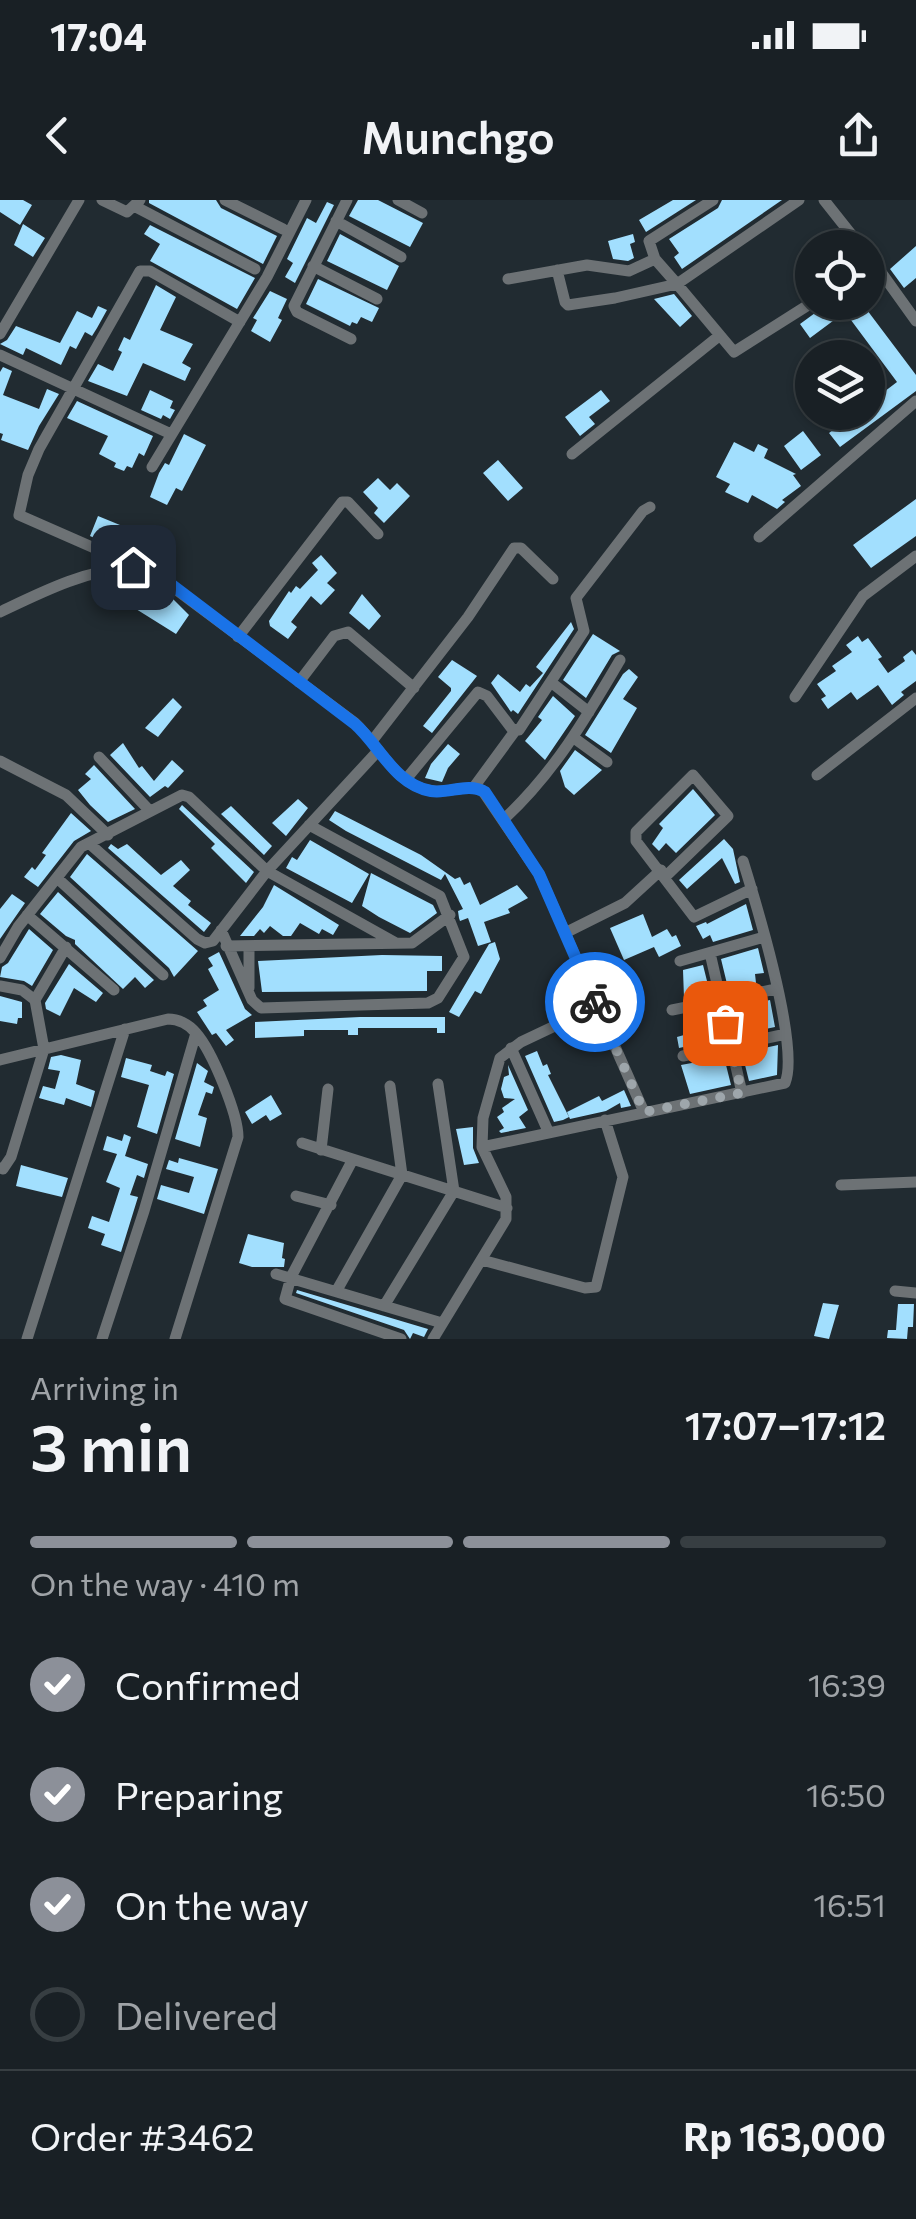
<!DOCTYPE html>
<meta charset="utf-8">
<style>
:root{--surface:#192025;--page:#22282d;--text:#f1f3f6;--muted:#9fa3a7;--line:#373e42;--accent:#8c9099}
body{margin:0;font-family:Commissioner,sans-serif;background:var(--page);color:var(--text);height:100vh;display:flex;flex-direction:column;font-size:38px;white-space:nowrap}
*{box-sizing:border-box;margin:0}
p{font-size:32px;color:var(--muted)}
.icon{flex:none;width:55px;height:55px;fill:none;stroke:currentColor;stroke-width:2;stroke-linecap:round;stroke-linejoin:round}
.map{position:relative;height:1139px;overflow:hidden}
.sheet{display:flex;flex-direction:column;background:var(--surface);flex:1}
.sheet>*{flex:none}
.fabs{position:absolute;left:795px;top:30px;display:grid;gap:20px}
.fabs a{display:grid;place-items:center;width:90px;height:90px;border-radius:50%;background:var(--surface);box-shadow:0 2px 8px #0004,0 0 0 2px var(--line);font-size:50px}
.pin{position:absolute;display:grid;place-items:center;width:85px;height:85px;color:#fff;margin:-42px;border-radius:20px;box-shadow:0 5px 15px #0006}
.courier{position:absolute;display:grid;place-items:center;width:100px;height:100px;margin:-50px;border:8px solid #1a73e8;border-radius:50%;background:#fff;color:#222;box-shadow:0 2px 12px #0007}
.overview em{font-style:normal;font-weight:600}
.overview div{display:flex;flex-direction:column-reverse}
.overview{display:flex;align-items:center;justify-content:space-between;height:170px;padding:0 30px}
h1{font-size:65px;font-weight:600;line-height:75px}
.bar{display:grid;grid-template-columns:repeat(4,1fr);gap:15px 10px;align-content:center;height:120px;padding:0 30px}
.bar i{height:12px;border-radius:8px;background:var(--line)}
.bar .active{background:var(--accent)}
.bar p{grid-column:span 4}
.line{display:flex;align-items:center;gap:25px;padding:0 30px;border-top:2px solid var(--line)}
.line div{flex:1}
ol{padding:0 30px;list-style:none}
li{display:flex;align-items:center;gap:30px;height:110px}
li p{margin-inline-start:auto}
li .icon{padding:10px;border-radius:50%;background:var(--accent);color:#fff;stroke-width:4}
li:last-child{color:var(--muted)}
li i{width:55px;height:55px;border:5px solid var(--line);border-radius:50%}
.status{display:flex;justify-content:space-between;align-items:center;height:70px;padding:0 50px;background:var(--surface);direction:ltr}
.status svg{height:28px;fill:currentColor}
header{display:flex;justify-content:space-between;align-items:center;height:130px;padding:0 30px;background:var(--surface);font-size:45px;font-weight:600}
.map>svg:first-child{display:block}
.building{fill:#a2dffe}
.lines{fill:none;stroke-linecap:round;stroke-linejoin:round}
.street{stroke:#6d7275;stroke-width:11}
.done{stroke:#9ea6ab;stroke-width:10;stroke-dasharray:0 18}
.route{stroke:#1a73e8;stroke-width:12}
</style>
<div class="status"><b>17:04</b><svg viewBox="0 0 49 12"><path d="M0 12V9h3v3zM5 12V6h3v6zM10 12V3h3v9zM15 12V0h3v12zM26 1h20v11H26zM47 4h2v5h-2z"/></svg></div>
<header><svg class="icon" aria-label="back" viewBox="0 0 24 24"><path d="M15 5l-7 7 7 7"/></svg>Munchgo<svg class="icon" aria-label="share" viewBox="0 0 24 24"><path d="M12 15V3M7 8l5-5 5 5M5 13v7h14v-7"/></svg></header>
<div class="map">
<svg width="916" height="1139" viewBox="0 0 916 1139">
<rect width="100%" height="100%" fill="#212b31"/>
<!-- building -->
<path class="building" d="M0 0H23L32 5 20 25 0 12Z
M149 0H216L221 8 277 36 263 64 149 3Z
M358 0H378L423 23 410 47 349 16Z
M673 0H696L646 32 639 20Z
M722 0H782L682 69 674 57 679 53 669 39 718 8Z
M327 2 334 5 295 83 285 77 293 63 287 59 307 18 316 23Z
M23 24 45 38 33 57 14 45Z
M150 25 255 78 237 109 150 61 160 44 144 34Z
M340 34 399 66 387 90 327 61Z
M633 34 635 42 630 44 634 58 628 61 613 59 608 41Z
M916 46V78L904 88 890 69Z
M318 79 379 108 372 122 361 117 357 124 352 122 350 126 306 104Z
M156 85 176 97 160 130 193 144 182 163 191 168 185 181 143 163 127 196 88 181 98 164 113 171 122 152 118 150 124 137 130 140Z
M270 91 287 99 278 118 282 120 270 142 251 131 257 120 253 118Z
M674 94 692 116 680 127 654 99Z
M830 102H861L916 175V191L840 247 829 233 856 212H868V204L897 182 845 112 810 138 800 124Z
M98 106 107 110 97 128 92 136 85 132 76 149 70 146 61 165 26 148 23 155 0 144 7 140 16 126 60 143 77 111 92 118Z
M3 167 12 171 3 195 39 209 47 189 59 194 39 226 28 250 1 240 3 234 0 233V172Z
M150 190 173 201 170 208 175 210 170 219 163 215 161 219 141 210Z
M601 190 610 201 589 217 595 224 580 236 565 217Z
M77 201 153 236 144 256 139 253 132 268 127 266 124 271 114 267 116 263 99 254 108 236 67 218Z
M803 231 821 255 801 270 784 246Z
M184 234 206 245 182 291 176 288 167 305 150 297 159 273 165 263 169 265Z
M734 242 754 252 758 244 768 249 764 258 796 274 793 275 801 286 782 300 785 302 777 309 752 295 748 303 725 292 730 284 716 277Z
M498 260 523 288 508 301 483 273Z
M378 278 390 290 397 283 410 296 384 323 374 313 378 308 363 292Z
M916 299V336L871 368 853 345Z
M98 316 176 348 167 368 153 361 157 353 138 345 136 350 111 341 110 345 90 336Z
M321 355 337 373 327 383 335 390 321 405 311 396 291 422 297 427 288 439 270 426 269 421 289 391 291 393 296 386 300 389 318 370 312 363Z
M150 389 169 402 172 398 189 415 176 434 136 409Z
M362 394 381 416 369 430 349 413Z
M571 422 574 429 518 514 513 510 511 512 491 483 498 474 520 492 526 484 530 487 543 473 536 467Z
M593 434 620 451 612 455 586 498 563 480Z
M858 436 862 442 868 438 882 457 878 459 888 473 905 461 903 457 912 450 916 455V481L901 492 904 495 892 505 878 485 857 500 851 492 828 509 821 499 826 496 817 484 836 471 832 466 852 452 846 445Z
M452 460 477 476 432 533 423 526 451 491V488L438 477Z
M629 469 638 477 623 499 637 508 611 553 585 535 623 474Z
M553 496 575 516 545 560 525 541 542 520 538 517Z
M173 498 182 507 158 537 145 528Z
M123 543 139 568 142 566 154 581 172 560 184 571 168 588 165 586 150 597 110 555Z
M448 544 460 554 448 568 442 582 425 578 431 564Z
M575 550 602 570 574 595 565 587 560 571Z
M94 565 135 609 108 622 90 605 78 590 91 579 85 574Z
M693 589 715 615 676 653 666 643 659 651 652 644 663 628 659 624Z
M298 599 308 608 286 636 272 623Z
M182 605 254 672 246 683 211 648 215 644 179 609Z
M231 606 272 646 264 655 221 614Z
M335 611 421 655 455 679 460 677 464 685 470 682 480 705 517 685 528 698 508 709 510 713 484 722 491 742 478 746 468 718 460 721 459 718 458 711 463 709 445 674 441 680 346 631 329 620Z
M71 613 91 631 74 641 38 687 24 677 32 667 35 670 46 655 42 653Z
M724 639 733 649 740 682 735 684 722 658 687 689 679 680Z
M310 640 369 674 352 703 286 668 292 657 297 660Z
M111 644 118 649 127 644 161 675 181 660 190 670 173 686 191 701 188 705 211 723 204 732 108 648Z
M87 654 198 751 174 777 169 768 70 677Z
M371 673 433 705 437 713 410 733 379 717 362 706Z
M274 685 339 725 333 735 322 729 319 734 300 723 291 736H283L270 726 264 733 260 729 254 736H240L263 707Z
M58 692 154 780 145 788 135 777 123 789 75 744V740L66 736 40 714Z
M12 694 25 703 0 739V709Z
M746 704 753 730 713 742 710 735 703 739 696 726 706 722 707 724Z
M643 714 652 737 667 729 672 737 676 735 681 746 659 757 654 747 624 760 610 728Z
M29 729 53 750 32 786 24 781 0 777 2 767 8 763Z
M495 742 500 759 481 794 475 791 459 817 449 812 489 744Z
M758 748 764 773 755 774 756 783 728 788 721 759Z
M219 752 245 809 252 815 226 830 234 840 226 846 216 833 212 835 197 812 207 806 203 800 219 790 208 769 213 766 208 758Z
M382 755 442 756V771H427V791L262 792 258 761Z
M69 764 103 793 96 802 74 788 60 816 46 809 45 803Z
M703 765 710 793 684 798 683 770Z
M0 796 22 802V818H18L17 824 0 821Z
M770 800 775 827 738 835 733 808Z
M714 812 720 839 679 848 677 837 691 833 688 817Z
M360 817H445V833H437V828H358V835H348V830H304V836L255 838V822Z
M778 845 777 875 749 881 742 853Z
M537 851 543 866 547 864 551 874 548 875 569 917 563 920 554 922 525 856Z
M61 855 81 860 76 884 95 891 91 907 66 898 64 905 39 898 43 886 55 889 60 871 48 869 51 857Z
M724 857 731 885 690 894 681 865Z
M126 858 152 865 150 871 165 876 167 871 174 874 157 934 137 927 149 885 121 877Z
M197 863 208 871 204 882 214 887 212 894 206 892 198 915 207 918 200 947 175 939Z
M508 865 528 910 519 917 526 928 501 933 499 931 504 928 497 917 504 912 502 908 515 899 504 898 501 889 504 877 509 875Z
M624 890 631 906 621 908 620 903 606 911 570 919 567 912 599 896 602 901Z
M271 895 282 914 270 921 266 915 252 924 245 912Z
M473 927V948L479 963 464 965 456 929Z
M124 934 131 937 125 956 148 964 144 978 137 975 130 995 138 997 121 1052 101 1045 105 1034 88 1028 92 1016 109 1022 120 988 106 982 117 954 103 950 107 936 122 941Z
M179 958 218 969 204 1014 157 999 161 985 189 993 194 977 166 969 169 960 178 963Z
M21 965 68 978 62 997 16 986Z
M248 1034 284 1043 282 1058 285 1059 284 1067H252L239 1063Z
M297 1090 428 1129 424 1137 413 1133 410 1139 404 1130 296 1093Z
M823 1103 839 1105 829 1139 814 1136Z
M898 1104H914L913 1127H908L907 1139 887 1138 888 1130H896Z"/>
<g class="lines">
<!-- street -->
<path class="street" d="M102 0 127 12 140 0
M225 0 283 29
M347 0 294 106 297 112 351 139
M398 0 422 13
M713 0 649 41 655 59 677 84 799 0
M824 0 862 48
M136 7 255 69
M336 21 401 57
M868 54 916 121
M313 66 377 99
M557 70 565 102 568 105 615 98 677 84 734 152 813 102
M508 79 587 65 629 71 655 59
M240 122 150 71H140L39 249 28 275 19 315 158 376 355 523C379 545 396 587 433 591 450 593 465 584 482 590L539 674 597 806 521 842 500 858 483 918 482 947 506 997V1019L433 1139
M0 134 79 0
M0 155 171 234
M572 254 719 136
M152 267 267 77 306 0
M759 337 916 201
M0 412C42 392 85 370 133 367
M238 437 342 302H348L378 334
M299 482 334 436 348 432 414 488
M552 483 589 512
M795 497 863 396 916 356
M574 538 607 562
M372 541 468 417 514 348H521L553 379
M99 557 149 610
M0 561 66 595 108 635
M817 575 916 498
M407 578 478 492 487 496 512 529 519 530 584 431 576 398 643 311 650 307
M474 587 515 531
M504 619C554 573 586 518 620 460
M91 645 197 739 205 743 213 741 267 671 376 553
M665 677 728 616 693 575 636 632V641L694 717 752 689
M57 678 163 775
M27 715 114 790
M221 730 252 800 261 808 428 803 438 798 464 757 440 696 309 625
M567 732 625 703 661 670
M226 746 412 743 450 715
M710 753 742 893
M0 758 18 727 81 647 182 595 189 597 267 671 396 743
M680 761 764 737
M0 786 22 790 35 800 44 849 11 957 3 969 0 968
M249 788V748
M35 800 66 747
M597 806 644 912
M672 810 776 789
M511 848 548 931
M683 856 786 834
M0 860 168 819C178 819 189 824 196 833 212 851 238 914 238 937L175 1139
M302 943 507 1008
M482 947 785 883C800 848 756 703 743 661
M321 950 328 889
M352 961 291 1077 285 1099 401 1139
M841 985 916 982
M296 996 331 1005
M482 1060 585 1088 596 1087 623 977 605 920
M276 1074 442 1123
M337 1090 402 975 390 886
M895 1091 916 1093
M384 1106 454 991 438 884
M27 1139 125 829
M102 1139 144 1011 196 833"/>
</g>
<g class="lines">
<!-- done -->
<path class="done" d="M595 802 644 912 742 893 725 823"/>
<!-- route -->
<path class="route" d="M133 367 168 382 355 524C379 545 395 585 431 591 450 594 467 582 485 592L539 674 595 802"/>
</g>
</svg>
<div class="fabs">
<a><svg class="icon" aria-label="locate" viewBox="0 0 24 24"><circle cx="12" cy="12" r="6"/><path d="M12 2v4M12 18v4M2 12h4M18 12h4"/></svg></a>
<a><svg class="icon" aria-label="layers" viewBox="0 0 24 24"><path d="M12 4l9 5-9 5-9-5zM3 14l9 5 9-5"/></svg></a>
</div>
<div class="pin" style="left:725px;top:823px;background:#ea580c"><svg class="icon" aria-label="bag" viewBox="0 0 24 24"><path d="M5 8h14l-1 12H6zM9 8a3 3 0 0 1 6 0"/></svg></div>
<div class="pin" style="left:133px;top:367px;background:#1f2937"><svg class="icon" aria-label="home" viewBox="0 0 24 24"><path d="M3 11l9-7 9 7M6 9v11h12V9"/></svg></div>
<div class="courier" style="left:595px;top:802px"><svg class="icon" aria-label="bike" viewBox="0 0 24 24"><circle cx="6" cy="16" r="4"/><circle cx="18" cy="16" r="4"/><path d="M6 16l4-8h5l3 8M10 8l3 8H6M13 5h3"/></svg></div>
</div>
<section class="sheet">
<div class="overview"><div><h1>3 min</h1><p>Arriving in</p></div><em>17:07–17:12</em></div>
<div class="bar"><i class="active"></i><i class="active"></i><i class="active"></i><i></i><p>On the way · 410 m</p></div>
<ol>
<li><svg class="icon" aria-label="check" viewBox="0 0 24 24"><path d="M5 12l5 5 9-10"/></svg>Confirmed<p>16:39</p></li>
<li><svg class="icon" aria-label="check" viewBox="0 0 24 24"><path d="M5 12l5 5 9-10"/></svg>Preparing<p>16:50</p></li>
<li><svg class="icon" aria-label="check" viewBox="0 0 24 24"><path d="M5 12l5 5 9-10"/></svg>On the way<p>16:51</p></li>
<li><i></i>Delivered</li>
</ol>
<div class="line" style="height:130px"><div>Order #3462</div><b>Rp 163,000</b></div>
</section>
